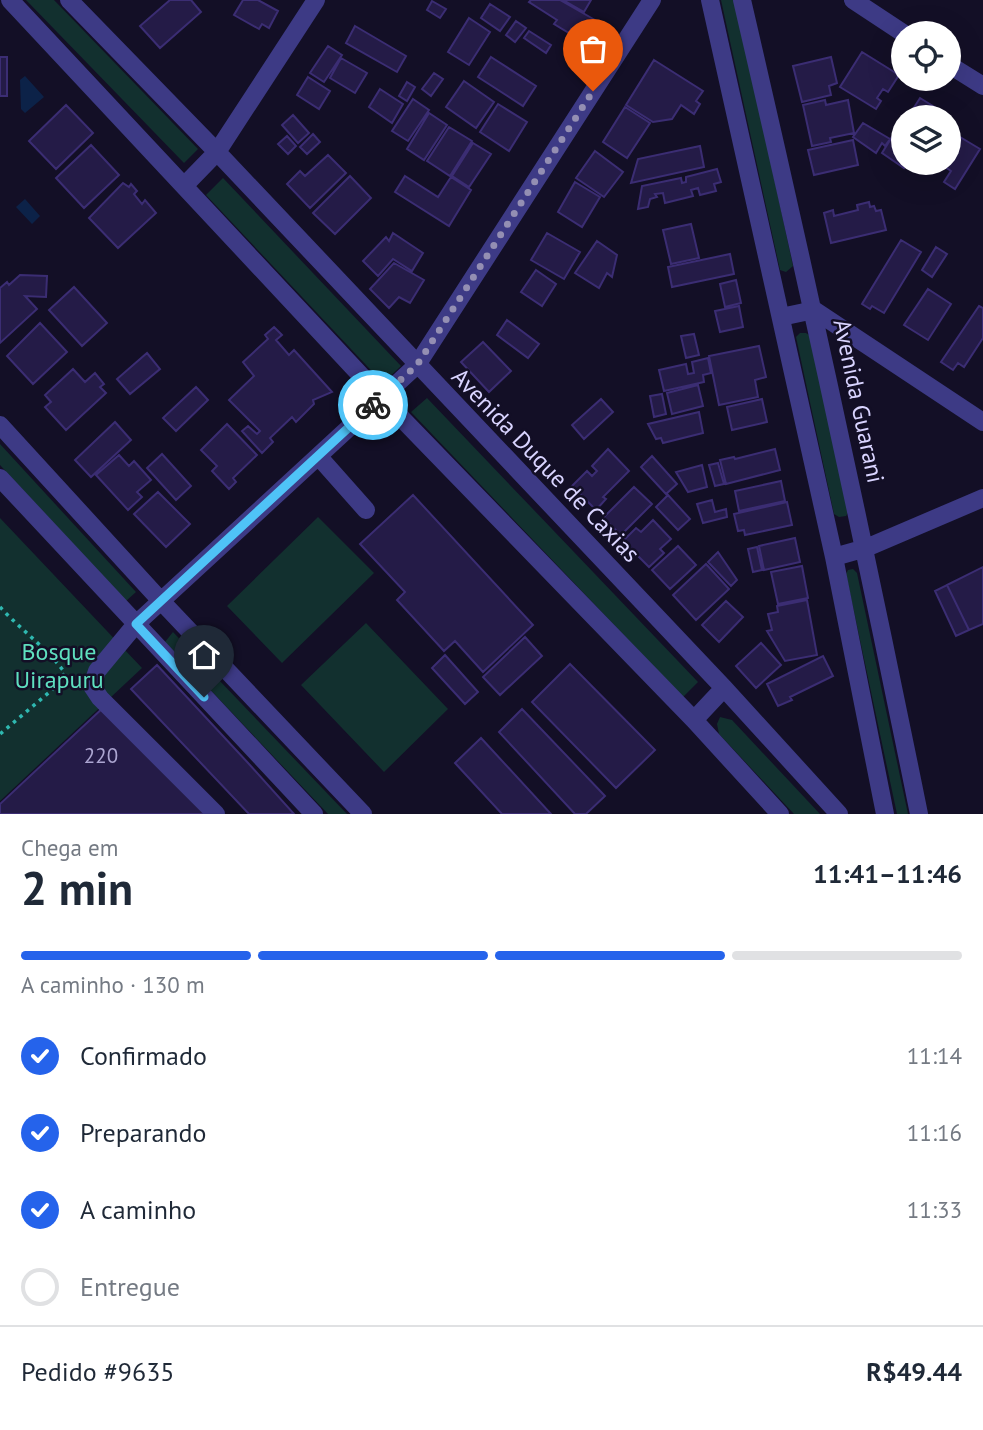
<!DOCTYPE html>
<html lang="pt">
<meta charset="utf-8">
<style>
:root{--surface:#fff;--page:#f2f2f3;--text:#1f2937;--muted:#747a83;--line:#e0e1e3;--accent:#2563eb}
body{margin:0;font-family:"PT Sans",sans-serif;background:var(--page);color:var(--text);height:100vh;display:flex;flex-direction:column;font-size:26px;white-space:nowrap}
*{box-sizing:border-box;margin:0}
p{font-size:23px;color:var(--muted)}
.icon{flex:none;width:38px;height:38px;fill:none;stroke:currentColor;stroke-width:2;stroke-linecap:round;stroke-linejoin:round}
.map{position:relative;height:814px;overflow:hidden}
.drawer{display:flex;flex-direction:column;background:var(--surface);flex:1}
.drawer>*{flex:none}
.buttons{position:absolute;left:891px;top:21px;display:grid;gap:14px}
.buttons a{display:grid;place-items:center;width:70px;height:70px;border-radius:50%;background:var(--surface);box-shadow:0 7px 28px #0002;font-size:35px}
.pin{position:absolute;display:grid;place-items:center;width:60px;height:60px;color:#fff;margin:-72px -30px;border-radius:50% 50% 50% 0;rotate:-45deg;box-shadow:0 0 7px #0007}
.pin .icon{rotate:45deg}
.courier{position:absolute;display:grid;place-items:center;width:70px;height:70px;margin:-35px;border:5px solid #4fc3f7;border-radius:50%;background:#fff;color:#222;box-shadow:0 2px 9px #0007}
.overview em{font-style:normal;font-weight:700}
.overview div{display:flex;flex-direction:column-reverse}
.overview{display:flex;align-items:center;justify-content:space-between;height:119px;padding:0 21px}
h1{font-size:46px;font-weight:700;line-height:52px}
.bar{display:grid;grid-template-columns:repeat(4,1fr);gap:10px 7px;align-content:center;height:84px;padding:0 21px}
.bar i{height:9px;border-radius:5px;background:var(--line)}
.bar .on{background:var(--accent)}
.bar p{grid-column:span 4}
.line{display:flex;align-items:center;gap:18px;padding:0 21px;border-top:2px solid var(--line)}
.line div{flex:1}
ol{padding:0 21px;list-style:none}
li{display:flex;align-items:center;gap:21px;height:77px}
li p{margin-inline-start:auto}
li .icon{padding:7px;border-radius:50%;background:var(--accent);color:#fff;stroke-width:4}
li:last-child{color:var(--muted)}
li i{width:38px;height:38px;border:4px solid var(--line);border-radius:50%}
.map>svg:first-child{display:block}
.green{fill:#12302f}
.water{fill:#0c2248}
.building{fill:#241b47;stroke:#3b2d73;stroke-width:2}
.lines{fill:none;stroke-linecap:round;stroke-linejoin:round}
.path{stroke:#2fb8b0;stroke-width:3.5;stroke-dasharray:3.5 5;stroke-linecap:butt}
.minor{stroke:#3d3a85;stroke-width:18}
.done{stroke:#948fb3;stroke-width:7;stroke-dasharray:0 12.6}
.route{stroke:#4fc3f7;stroke-width:9}
.labels{text-anchor:middle;dominant-baseline:central;stroke-width:5;stroke-linejoin:round;paint-order:stroke}
.number-label{font-size:21px;fill:#aca6d1}
.street-label{font-size:24px;fill:#d9d4ff;stroke:#130f26}
.park-label{font-size:24px;fill:#5fe0c0;stroke:#130f26}
</style>
<div class="map">
<svg width="983" height="814" viewBox="0 0 983 814">
<rect width="100%" height="100%" fill="#130f26"/>
<!-- green -->
<path class="green" d="M26 0H54L198 149 184 163Z
M721 0H736L793 266 786 272 780 270Z
M223 178 401 366 383 383 206 195Z
M800 333H806L812 337 849 511 846 516 839 517 834 514 796 337Z
M427 398 698 682 683 697 411 412Z
M0 444 136 592 126 601 0 465Z
M318 517 374 573 282 663 227 606Z
M0 518 142 668 0 801Z
M853 569 857 573 908 814H897L846 574 848 570Z
M366 623 448 709 384 772 301 685Z
M173 632 347 814H328L165 642Z
M720 717 732 720 820 814H794L719 734 717 724Z"/>
<!-- water -->
<path class="water" d="M25 76 44 97 25 113 21 109 20 80Z
M25 199 40 216 32 224 16 207Z"/>
<!-- building -->
<path class="building" d="M170 0H191L201 12 160 48 140 26Z
M243 0H258L278 11 269 28 262 24 259 29 234 15Z
M531 0H560L595 20 585 37 571 29 569 33 554 24 557 20 529 2Z
M563 0H591L584 12Z
M432 1 446 9 440 18 427 10Z
M490 4 510 17 500 31 481 18Z
M469 18 490 32 469 65 448 52Z
M516 21 526 28 515 42 506 35Z
M355 26 406 56 397 72 346 43Z
M529 31 551 45 546 53 524 38Z
M328 46 342 55 324 82 310 73Z
M862 52 899 75 888 92 883 89 877 98 881 101 876 109 840 87Z
M0 57H7V96H0Z
M491 57 536 86 523 106 478 77Z
M831 57 837 83 829 86 831 95 802 102 793 66Z
M341 58 367 73 355 93 330 78Z
M654 60 703 91 696 101 700 104 694 114 681 105 672 119 653 122 626 105Z
M434 73 443 79 431 96 422 89Z
M308 77 330 91 319 109 297 95Z
M464 81 494 102 476 128 446 107Z
M407 82 415 87 407 101 399 96Z
M380 89 403 104 392 123 369 107Z
M920 98 941 111 937 117H908Z
M413 99 429 110 408 141 392 131Z
M825 100 826 105 848 100 854 133 830 138 831 142 812 146 803 105Z
M498 104 527 122 509 151 480 132Z
M66 105 93 133 56 169 29 141Z
M625 107 650 123 627 158 603 142Z
M429 113 447 125 424 160 407 149Z
M293 115 309 133 298 143 282 125Z
M863 123 890 139 885 146 882 143 876 153 853 137Z
M449 127 472 141 450 176 427 161Z
M313 134 320 142 307 154 300 147Z
M287 136 296 146 288 154 278 144Z
M892 137 903 144V163H907L904 168 882 153Z
M960 137 980 149 955 189 944 182 951 171 942 165 948 163V154Z
M853 140 858 165 814 175 808 150Z
M473 143 491 154 469 187 452 176Z
M91 145 119 175 84 208 56 178Z
M700 146 704 167 631 183 638 159Z
M595 151 623 172 604 197 576 178Z
M328 155 346 173 310 208 287 184 300 171 305 176Z
M717 169 721 182 714 184 716 191 700 195 698 188 691 190 693 196 665 203 663 193 655 194 657 197 650 199 648 207 638 209 642 186 681 178 682 183 686 182V177Z
M350 176 371 198 335 234 313 213Z
M405 176 438 197 451 177 471 190 449 226 395 192Z
M575 182 600 197 582 227 558 212Z
M123 183 129 187 131 184 137 191 134 194 142 204 145 200 156 213 118 248 89 218Z
M869 202 870 207 874 206 876 211 881 210 886 230 831 243 824 213 833 210 834 216 858 210 857 205Z
M691 224 699 258 671 264 663 230Z
M393 233 423 253 412 271 393 259 378 276 363 261 386 237 389 241Z
M547 233 580 252 564 279 531 260Z
M901 240 921 252 884 313 872 306 870 309 862 304Z
M597 241 617 255 612 277 607 273 599 288 575 273Z
M936 247 947 254 932 277 922 270Z
M730 254 734 274 672 287 668 267Z
M394 263 424 280 410 303 399 297 389 308 370 289Z
M536 270 556 284 542 306 521 292Z
M20 275 47 276 46 297 25 296 37 309 0 343V288L7 282 9 285Z
M736 280 741 303 725 307 720 284Z
M74 287 107 323 82 346 49 310Z
M928 289 951 304 928 340 904 325Z
M739 306 743 327 720 332 715 311Z
M979 306 983 308V338L964 367 958 363 953 370 941 362Z
M507 320 539 344 528 358 497 335Z
M40 323 67 352 33 384 7 356Z
M274 327 282 335 276 340 289 355 294 350 332 392 313 400 314 404 296 422 292 417 270 438 273 442 262 453 242 431 248 426 257 434 260 431 229 400 254 376 243 362 268 339 265 335Z
M694 334 699 355 686 358 681 336Z
M483 342 511 371 489 392 461 362Z
M759 346 766 377 755 380 758 397 719 405 709 356Z
M147 353 160 369 130 394 117 379Z
M708 358 711 373 703 375 704 382 664 391 659 370 686 364 688 374 694 373 692 362Z
M73 369 85 382 95 373 104 384 100 387 106 393 66 430 45 407 51 402 45 395Z
M698 385 703 406 672 414 667 393Z
M196 387 208 400 176 431 163 418Z
M662 394 666 414 654 417 650 396Z
M601 399 613 412 584 439 572 425Z
M762 399 767 422 732 430 727 407Z
M699 412 703 433 663 443 661 438 656 439 648 424Z
M115 422 131 440 91 477 75 460Z
M227 424 257 455 233 478 236 482 229 489 212 471 217 466 201 450Z
M608 449 629 471 603 497 606 499 596 510 572 486 587 471 592 476 597 471 592 466Z
M775 449 780 470 726 484 720 460 734 457 735 459Z
M162 454 191 486 176 500 147 468Z
M119 455 129 466 134 461 151 480 137 492 142 497 128 510 96 475Z
M652 456 677 484 666 494 641 467Z
M718 463 724 484 715 486 709 465Z
M702 465 707 487 688 492 676 472Z
M781 481 785 501 739 511 735 491Z
M634 487 652 504 621 535 603 518Z
M158 492 190 524 166 547 134 514Z
M413 495 533 625 483 672 455 641 444 651 397 600 405 592 360 544Z
M668 495 690 519 678 530 656 507Z
M712 500 715 512 726 509 727 517 703 523 697 504Z
M787 502 792 525 745 535 744 530 738 531 734 514Z
M653 520 671 539 660 549 664 553 649 567 623 541 636 528 641 532Z
M795 538 800 562 764 570 759 546Z
M678 546 696 565 670 589 652 570Z
M757 547 762 570 753 572 748 549Z
M718 552 737 580 731 586 708 562Z
M706 564 729 589 696 620 673 595Z
M802 566 808 598 778 604 771 572Z
M983 567V624L969 630 947 585Z
M947 585 969 630 956 636 935 591Z
M807 600 817 655 785 661 767 631 772 630 768 614 778 612 777 606Z
M726 601 743 617 719 642 702 625Z
M525 637 542 656 500 695 483 677Z
M761 643 781 665 756 688 736 666Z
M445 655 478 692 465 704 432 668Z
M823 656 833 676 790 697 792 700 778 706 767 684Z
M570 664 655 750 616 788 532 702Z
M157 665 249 764 294 814H249L131 689Z
M105 706 206 814H0V804Z
M522 709 605 796 586 814H575L499 732Z
M481 738 551 814H502L455 763Z"/>
<g class="lines">
<!-- path -->
<path class="path" d="M0 607C21 630 47 648 65 673L53 689 0 734"/>
<!-- minor -->
<path class="minor" d="M10 0 381 397 694 720 780 814
M69 0 217 152 724 688 839 814
M710 0 834 557 885 814
M742 0C805 271 864 542 919 814
M853 0 903 33
M948 64 983 86
M184 186 217 152 316 0
M781 317 814 310 983 422
M0 425 162 602 363 814
M319 457 366 510
M0 478 314 814
M834 557 866 548 983 498
M694 720 724 688
M216 814 100 698 92 686 97 671 136 624 417 365 652 0"/>
</g>
<g class="lines">
<!-- done -->
<path class="done" d="M373 405 417 365 593 91"/>
<!-- route -->
<path class="route" d="M204 697 136 624 373 405"/>
</g>
<g class="labels">
<!-- number labels -->
<g class="number-label">
<text x="101" y="755">220</text>
</g>
<!-- street labels -->
<g class="street-label">
<text transform="translate(859 401) rotate(78)">Avenida Guarani</text>
<text transform="translate(546 465) rotate(46)">Avenida Duque de Caxias</text>
</g>
<!-- park labels -->
<g class="park-label">
<text x="59" y="651">Bosque<tspan x="59" dy="28">Uirapuru</tspan></text>
</g>
</g>
</svg>
<div class="buttons">
<a><svg class="icon" aria-label="locate" viewBox="0 0 24 24"><circle cx="12" cy="12" r="6"/><path d="M12 2v4M12 18v4M2 12h4M18 12h4"/></svg></a>
<a><svg class="icon" aria-label="layers" viewBox="0 0 24 24"><path d="M12 4l9 5-9 5-9-5zM3 14l9 5 9-5"/></svg></a>
</div>
<div class="pin" style="left:593px;top:91px;background:#ea580c"><svg class="icon" aria-label="bag" viewBox="0 0 24 24"><path d="M5 8h14l-1 12H6zM9 8a3 3 0 0 1 6 0"/></svg></div>
<div class="pin" style="left:204px;top:697px;background:#1f2937"><svg class="icon" aria-label="home" viewBox="0 0 24 24"><path d="M3 11l9-7 9 7M6 9v11h12V9"/></svg></div>
<div class="courier" style="left:373px;top:405px"><svg class="icon" aria-label="bike" viewBox="0 0 24 24"><circle cx="6" cy="16" r="4"/><circle cx="18" cy="16" r="4"/><path d="M6 16l4-8h5l3 8M10 8l3 8H6M13 5h3"/></svg></div>
</div>
<section class="drawer">
<div class="overview"><div><h1>2 min</h1><p>Chega em</p></div><em>11:41–11:46</em></div>
<div class="bar"><i class="on"></i><i class="on"></i><i class="on"></i><i></i><p>A caminho · 130 m</p></div>
<ol>
<li><svg class="icon" aria-label="check" viewBox="0 0 24 24"><path d="M5 12l5 5 9-10"/></svg>Confirmado<p>11:14</p></li>
<li><svg class="icon" aria-label="check" viewBox="0 0 24 24"><path d="M5 12l5 5 9-10"/></svg>Preparando<p>11:16</p></li>
<li><svg class="icon" aria-label="check" viewBox="0 0 24 24"><path d="M5 12l5 5 9-10"/></svg>A caminho<p>11:33</p></li>
<li><i></i>Entregue</li>
</ol>
<div class="line" style="height:91px"><div>Pedido #9635</div><b>R$49.44</b></div>
</section>
